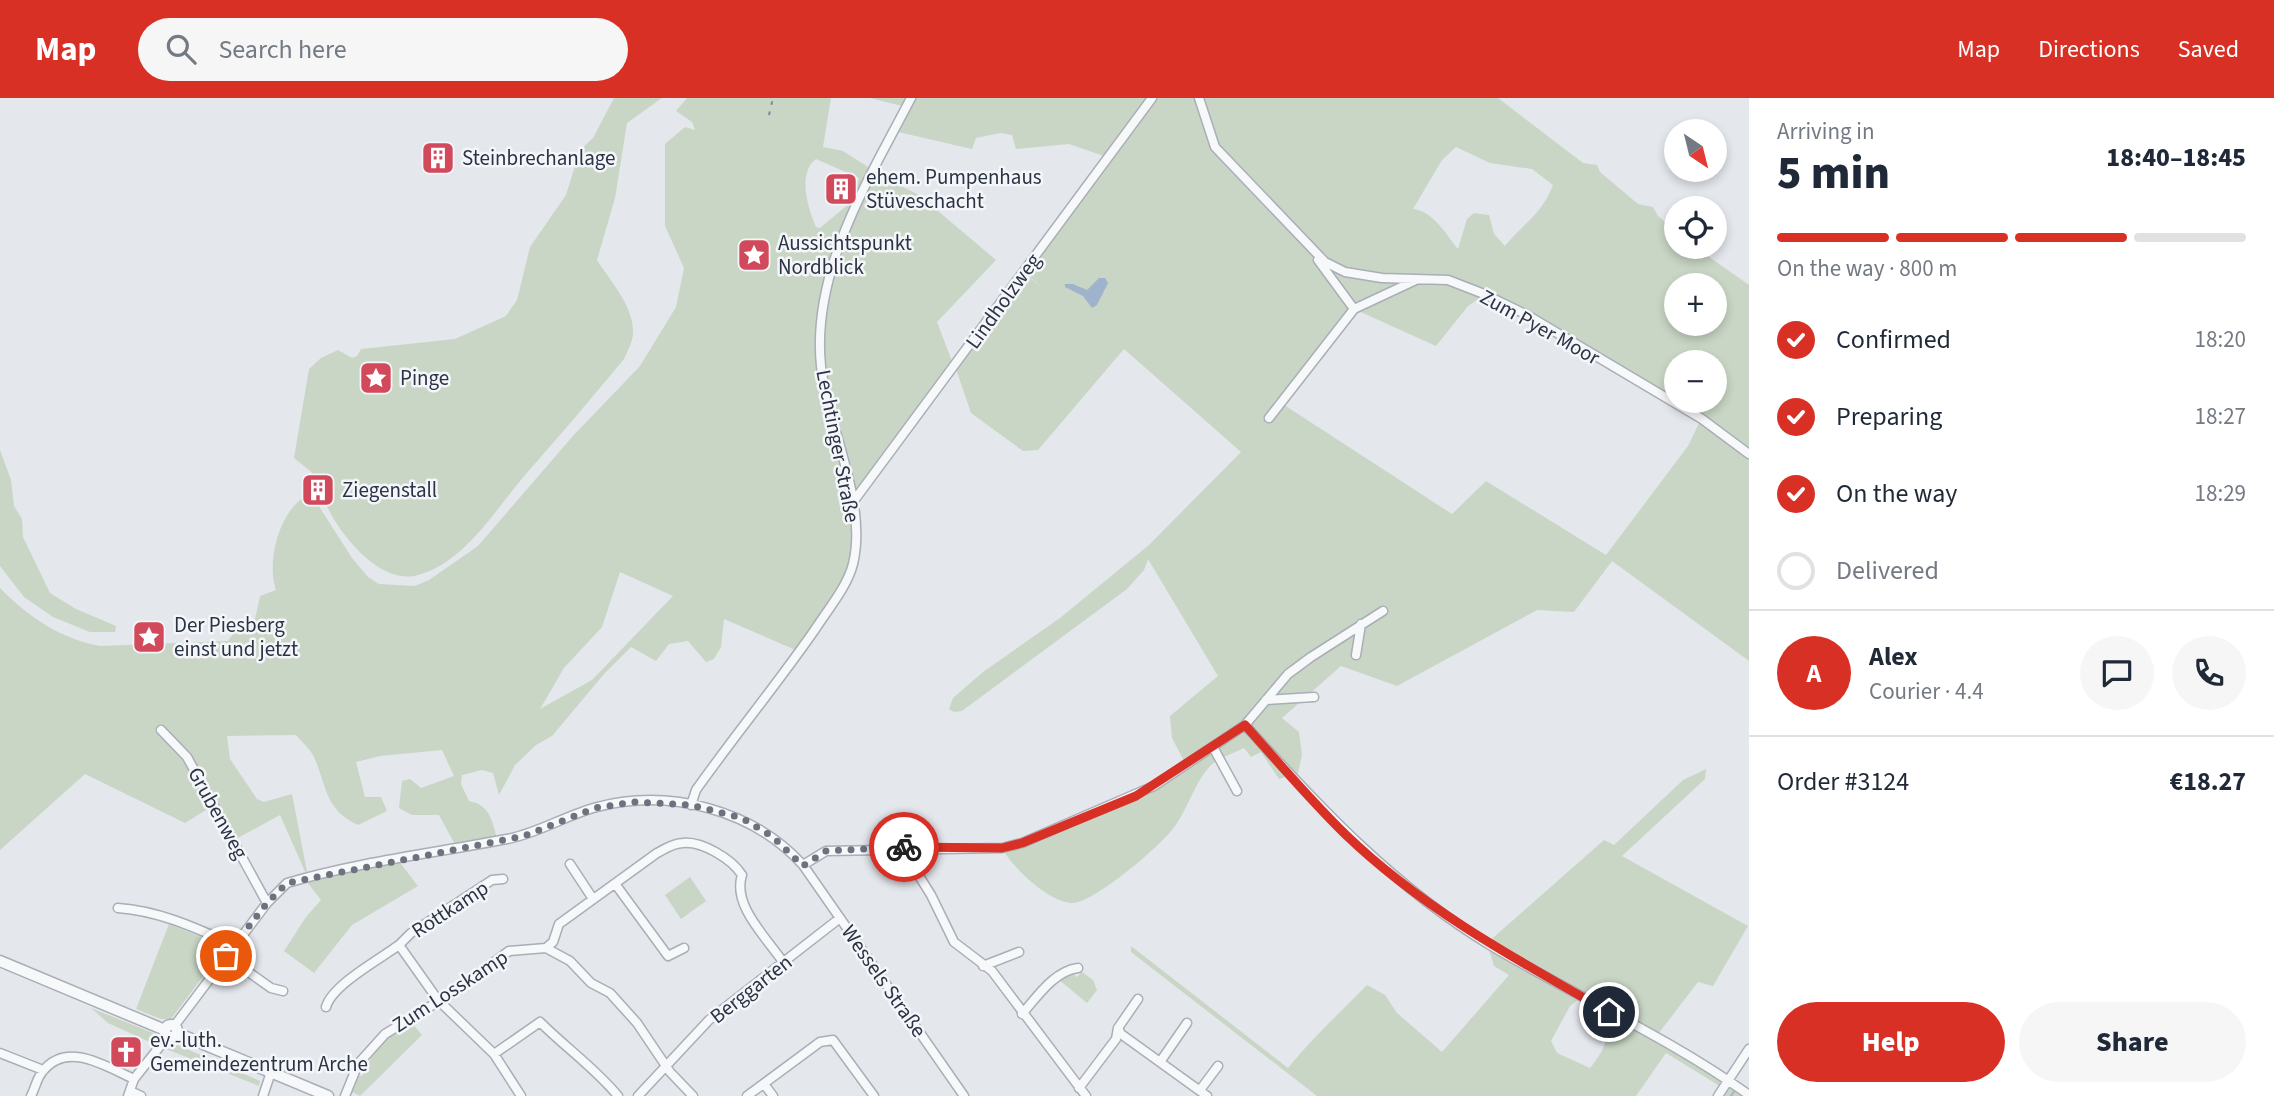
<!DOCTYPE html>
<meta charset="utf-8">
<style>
:root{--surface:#fff;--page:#f6f6f7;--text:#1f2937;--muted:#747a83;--line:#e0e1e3;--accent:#d93025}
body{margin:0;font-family:"Source Sans 3",sans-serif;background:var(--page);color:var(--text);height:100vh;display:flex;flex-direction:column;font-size:26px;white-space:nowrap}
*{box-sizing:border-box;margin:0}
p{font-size:23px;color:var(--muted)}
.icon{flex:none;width:38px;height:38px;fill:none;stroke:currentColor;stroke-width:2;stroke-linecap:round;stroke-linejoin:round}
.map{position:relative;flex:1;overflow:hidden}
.side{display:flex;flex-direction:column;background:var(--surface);width:525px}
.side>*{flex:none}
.needle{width:46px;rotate:145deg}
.controls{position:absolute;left:1664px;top:21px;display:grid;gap:14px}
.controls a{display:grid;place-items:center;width:63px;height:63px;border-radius:50%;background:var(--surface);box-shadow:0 4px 10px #0003;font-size:35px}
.pin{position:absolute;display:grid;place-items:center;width:60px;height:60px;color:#fff;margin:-30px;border:4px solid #fff;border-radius:50%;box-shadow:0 2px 7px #0007}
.courier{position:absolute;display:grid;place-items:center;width:70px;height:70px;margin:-35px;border:5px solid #d93025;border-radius:50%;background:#fff;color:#222;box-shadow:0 2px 9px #0007}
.summary em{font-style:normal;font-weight:800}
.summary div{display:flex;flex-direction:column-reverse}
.summary{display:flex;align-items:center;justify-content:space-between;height:119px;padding:0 28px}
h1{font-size:46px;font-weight:800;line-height:52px}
.bar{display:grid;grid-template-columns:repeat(4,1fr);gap:10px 7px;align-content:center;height:84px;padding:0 28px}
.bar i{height:9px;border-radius:5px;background:var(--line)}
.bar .active{background:var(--accent)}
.bar p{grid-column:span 4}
.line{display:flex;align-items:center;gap:18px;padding:0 28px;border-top:2px solid var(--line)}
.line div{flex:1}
.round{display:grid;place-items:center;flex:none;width:74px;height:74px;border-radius:37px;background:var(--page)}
ol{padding:0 28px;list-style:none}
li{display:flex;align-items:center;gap:21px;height:77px}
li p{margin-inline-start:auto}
li .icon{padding:7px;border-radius:50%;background:var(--accent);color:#fff;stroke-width:4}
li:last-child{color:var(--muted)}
li i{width:38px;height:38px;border:4px solid var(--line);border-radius:50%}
.action{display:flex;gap:14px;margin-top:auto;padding:14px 28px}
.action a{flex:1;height:80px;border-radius:42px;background:var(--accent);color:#fff;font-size:28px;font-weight:800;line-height:80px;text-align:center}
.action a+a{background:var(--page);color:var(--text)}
header{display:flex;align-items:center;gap:42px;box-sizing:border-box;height:98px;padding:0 35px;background:var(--accent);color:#fff}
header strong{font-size:33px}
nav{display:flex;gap:38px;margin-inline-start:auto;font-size:24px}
.search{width:490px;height:63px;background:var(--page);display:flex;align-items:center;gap:18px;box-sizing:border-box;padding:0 24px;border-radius:38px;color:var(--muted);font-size:26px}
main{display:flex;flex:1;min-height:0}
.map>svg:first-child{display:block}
.green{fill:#c9d6c5;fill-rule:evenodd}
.water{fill:#9fb4cc}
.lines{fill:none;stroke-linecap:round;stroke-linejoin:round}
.stream{stroke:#9fb4cc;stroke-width:2}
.minor-casing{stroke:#a9aeb7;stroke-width:11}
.tertiary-casing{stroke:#a9aeb7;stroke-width:13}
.minor{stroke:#f7f8fa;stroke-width:8}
.tertiary{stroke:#f7f8fa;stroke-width:10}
.rail{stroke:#7d8696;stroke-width:2;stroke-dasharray:3.5 7;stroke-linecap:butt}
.done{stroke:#6c737f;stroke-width:7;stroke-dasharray:0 12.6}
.route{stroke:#d93025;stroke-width:9}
.labels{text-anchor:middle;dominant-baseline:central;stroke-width:5;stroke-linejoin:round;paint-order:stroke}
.poi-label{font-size:21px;fill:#2b3445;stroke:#f4f6f9;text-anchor:start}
.street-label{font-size:21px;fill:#2b3445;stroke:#f4f6f9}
</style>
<header>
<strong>Map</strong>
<div class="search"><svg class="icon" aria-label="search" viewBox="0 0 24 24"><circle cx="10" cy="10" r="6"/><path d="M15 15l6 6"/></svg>Search here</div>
<nav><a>Map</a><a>Directions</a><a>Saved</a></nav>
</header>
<main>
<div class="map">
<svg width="1749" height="998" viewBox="0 0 1749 998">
<rect width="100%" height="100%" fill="#e4e7ec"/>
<!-- green -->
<path class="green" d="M614 0H662L627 25 615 100 597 162C610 183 634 208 633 235 633 243 627 254 624 261 592 300 559 338 526 376 496 410 466 464 418 477 381 488 340 437 327 408 335 388 308 372 294 360L309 271 321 260 338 252 352 260 357 258 361 251 455 241 506 218 517 202 530 149 566 97 580 52 593 40Z
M687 0H831L823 49 843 53 887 81 919 97 996 162 937 224 953 266 853 404 854 443 849 477 800 554 724 521 721 549 714 561 706 564 688 543 669 546 656 563 631 549 604 576 552 638 536 647 515 667 499 697 493 675 482 672 462 677 461 686 469 703C491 707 492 724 498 743L457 750 439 717H412L399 710 402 683 410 681 421 690 454 678 442 652 380 658 356 664 365 699H381L387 713 358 727C325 712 327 689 314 659 310 651 302 644 296 637L227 638 230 661 257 701 264 704 292 696 308 779 398 762 418 788 352 827 314 875 284 853 306 819 321 802 304 780 307 778 280 717 234 742 214 707 185 725 85 676 0 752V490C27 518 62 542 101 548L228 543 238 529 255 521 260 498 276 492C266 465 279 411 307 398L315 402 352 460 368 479 379 486 415 488 429 482 478 448 572 339 640 268 676 209 684 170 665 128V46L685 29 695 32 692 24 676 13ZM816 61 859 80 850 105 820 130 816 129C808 111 797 75 816 61ZM620 474 673 498 592 582 540 611 564 570 602 529Z
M870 0H1147L1104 58 1069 46 1016 51 1012 37 1000 35 976 40 972 51 894 33 906 9Z
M1157 0H1498L1583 65 1597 67 1600 74 1638 106 1653 109 1658 118 1676 133V149H1695L1749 187V563L1612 463 1574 514 1537 512 1397 588 1341 568 1282 620 1299 634 1302 657 1298 675 1279 681 1261 654 1251 659 1244 650C1234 655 1218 660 1210 668 1195 684 1188 710 1175 728 1162 747 1095 804 1073 805 1049 805 1012 769 1002 750L1136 698 1185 665 1172 640 1170 618 1218 578 1148 461 1144 472 1127 491 962 613 954 614 949 611 953 600 983 574 1060 520 1149 447 1241 354 1124 251 1038 352 1023 353 971 315 956 271 1026 177 1045 191 1026 176ZM1456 49 1490 65 1532 71 1553 87C1542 116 1525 124 1505 148L1494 136 1489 117 1474 115 1467 121 1458 151C1445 135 1433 113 1413 111L1442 62ZM1676 187H1715V226H1676ZM1484 197 1701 321 1688 348 1606 457 1486 383 1452 416 1281 305 1354 211 1436 248 1468 208ZM1676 264H1715V303H1676Z
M0 352 11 382 14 408 22 421 23 439 50 495 76 511 116 528 115 534H90L53 519 24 499 0 468Z
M1706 671 1705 681 1622 758 1748 828 1713 888 1698 884 1655 940 1749 998H1718L1723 990 1666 955 1636 998H1317L1131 854V848L1288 970C1311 941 1340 915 1367 887L1385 897 1397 915 1442 954 1509 877 1494 868 1487 845 1604 742 1614 747 1683 682ZM1582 899 1615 918C1604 941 1609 947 1590 970L1557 955 1551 943 1570 908Z
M690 779 706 803 681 821 665 797Z
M169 826 225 849 171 921H161L136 911Z
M1070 874 1077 879 1082 874 1093 882 1097 892 1087 905 1058 881Z
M91 910 153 935 156 943 154 946 108 925Z
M411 924 422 937 360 998 350 993 357 977 362 978 378 946Z
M178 947 260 983 259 988 166 951Z"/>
<!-- water -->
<path class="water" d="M1099 180H1105L1108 185 1097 207 1092 210 1083 198 1065 189V186H1073L1087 192Z"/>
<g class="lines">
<!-- stream -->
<path class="stream" d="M1731 998 1735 992"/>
<defs>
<path id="minor" d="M1199 0 1215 49 1325 164 1345 174 1382 180 1448 182 1484 196 1527 217 1702 321 1749 356
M1318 162 1354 211
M1269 320 1354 211 1416 182
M853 404 1152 0
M1356 557 1361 526
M1266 602 1314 599
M1245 627C1320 710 1394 789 1490 847 1575 898 1668 939 1749 997
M161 632 187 659 267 805
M1213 649 1237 693
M691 707 696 692C735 637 778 585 816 530 829 510 847 489 853 466 868 404 828 330 821 268 811 173 869 81 911 0
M901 749 931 797 954 844 992 873 1086 998
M570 766 593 801
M803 767 826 753 1002 750 1022 745 1154 688 1245 627 1288 576 1311 559 1383 513
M503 781 492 782 411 835 399 847 438 902 494 956 521 998
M616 787 668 858 684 850
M118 810C160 813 196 830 234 847
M546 850 553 844 559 826 657 755C665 751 673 745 683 745 702 743 732 761 742 777 732 807 766 839 783 864
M226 858 271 890 283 893
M983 868 1019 854
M326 909C332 887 380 861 399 847
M1022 916C1037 899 1054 873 1078 870
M175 927 267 805 287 785C358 764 434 755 507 741 539 735 566 717 597 709 670 690 753 712 803 767L964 998
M1118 930 1138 901
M0 955 43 972
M494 956 540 924C566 950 595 970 618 998
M1160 964 1187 925
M764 986 773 998
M1079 990 1116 941 1118 930 1121 936 1207 998
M1200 992 1218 968
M130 993 141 998
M31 998C35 991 37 979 43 973 67 942 107 969 134 981L168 938
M128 998 134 981
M263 998 271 974
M345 998 358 966 385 936 454 894 509 853 546 850 570 863 591 885 610 895 637 925 670 974 693 998
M638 998 709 922 840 820
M747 998 820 944 833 942 874 998
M1718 998 1749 951"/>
<path id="tertiary" d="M0 863 165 932
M165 933a6 6 0 1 1 12 0a6 6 0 1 1-12 0Z
M177 935 328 998"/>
</defs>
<!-- minor casing -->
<use href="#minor" class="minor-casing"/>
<!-- tertiary casing -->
<use href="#tertiary" class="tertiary-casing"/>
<!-- minor -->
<use href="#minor" class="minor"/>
<!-- tertiary -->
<use href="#tertiary" class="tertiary"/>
<!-- rail -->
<path class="rail" d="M769 17 773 0"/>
</g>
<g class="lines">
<!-- done -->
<path class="done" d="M226 858 267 805 287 785 524 738 595 710 634 704 691 707 742 720 773 739 803 768 826 753 904 749"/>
<!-- route -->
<path class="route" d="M904 749 1002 750 1022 745 1136 698 1245 627C1278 664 1310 702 1346 737 1423 811 1517 862 1609 914"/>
</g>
<!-- icons -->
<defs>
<symbol id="building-square" viewBox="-11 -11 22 22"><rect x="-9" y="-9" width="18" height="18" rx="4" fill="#d1495b" stroke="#f4f6f9"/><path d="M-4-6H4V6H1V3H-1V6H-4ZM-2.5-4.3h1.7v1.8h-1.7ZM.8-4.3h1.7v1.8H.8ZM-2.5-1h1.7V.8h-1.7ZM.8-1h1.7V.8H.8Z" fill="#fff"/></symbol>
<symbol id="sight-square" viewBox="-11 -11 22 22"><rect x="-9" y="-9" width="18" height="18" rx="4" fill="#d1495b" stroke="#f4f6f9"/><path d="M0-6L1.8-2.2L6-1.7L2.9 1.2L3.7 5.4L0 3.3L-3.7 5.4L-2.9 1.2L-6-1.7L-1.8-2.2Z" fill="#fff"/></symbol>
<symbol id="church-square" viewBox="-11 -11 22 22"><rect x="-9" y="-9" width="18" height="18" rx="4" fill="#d1495b" stroke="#f4f6f9"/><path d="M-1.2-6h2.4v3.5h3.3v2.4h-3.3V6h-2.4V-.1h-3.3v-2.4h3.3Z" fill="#fff"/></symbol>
</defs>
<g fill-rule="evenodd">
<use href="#building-square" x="419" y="41" width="38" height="38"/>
<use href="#building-square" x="822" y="72" width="38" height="38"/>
<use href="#sight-square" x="735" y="138" width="38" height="38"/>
<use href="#sight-square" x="357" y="261" width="38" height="38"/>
<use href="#building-square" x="299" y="373" width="38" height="38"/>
<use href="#sight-square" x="130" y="520" width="38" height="38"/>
<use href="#church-square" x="107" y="935" width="38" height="38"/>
</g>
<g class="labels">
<!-- poi labels -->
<g class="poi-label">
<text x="462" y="60">Steinbrechanlage</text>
<text x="866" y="79">ehem. Pumpenhaus<tspan x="866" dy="24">Stüveschacht</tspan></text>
<text x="778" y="145">Aussichtspunkt<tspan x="778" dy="24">Nordblick</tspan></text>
<text x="400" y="280">Pinge</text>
<text x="342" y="392">Ziegenstall</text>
<text x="174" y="527">Der Piesberg<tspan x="174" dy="24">einst und jetzt</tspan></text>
<text x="150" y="942">ev.-luth.<tspan x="150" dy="24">Gemeindezentrum Arche</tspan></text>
</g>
<!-- street labels -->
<g class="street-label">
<text transform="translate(1003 203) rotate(-54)">Lindholzweg</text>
<text transform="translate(1540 229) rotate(29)">Zum Pyer Moor</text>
<text transform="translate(838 348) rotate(79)">Lechtinger Straße</text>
<text transform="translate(218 715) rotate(61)">Grubenweg</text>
<text transform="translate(450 811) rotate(-33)">Rottkamp</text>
<text transform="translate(884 883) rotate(55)">Wessels Straße</text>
<text transform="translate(751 891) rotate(-38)">Berggarten</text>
<text transform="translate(450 893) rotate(-33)">Zum Losskamp</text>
</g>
</g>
</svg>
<div class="controls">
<a><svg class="needle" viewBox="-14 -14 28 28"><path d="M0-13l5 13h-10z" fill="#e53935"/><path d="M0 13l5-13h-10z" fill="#747a83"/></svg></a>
<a><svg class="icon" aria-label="locate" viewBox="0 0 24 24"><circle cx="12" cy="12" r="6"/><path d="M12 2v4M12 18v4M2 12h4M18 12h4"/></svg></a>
<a>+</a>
<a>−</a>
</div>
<div class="pin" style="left:226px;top:858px;background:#ea580c"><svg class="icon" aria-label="bag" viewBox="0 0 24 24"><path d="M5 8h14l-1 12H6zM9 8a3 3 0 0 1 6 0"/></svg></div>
<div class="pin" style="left:1609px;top:914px;background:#1f2937"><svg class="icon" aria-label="home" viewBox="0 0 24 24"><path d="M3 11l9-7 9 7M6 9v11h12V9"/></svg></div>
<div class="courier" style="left:904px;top:749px"><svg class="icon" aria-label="bike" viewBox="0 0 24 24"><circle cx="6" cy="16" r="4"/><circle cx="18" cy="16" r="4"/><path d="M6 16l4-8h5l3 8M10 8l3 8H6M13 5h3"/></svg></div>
</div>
<section class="side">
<div class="summary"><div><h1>5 min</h1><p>Arriving in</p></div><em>18:40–18:45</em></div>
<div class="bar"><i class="active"></i><i class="active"></i><i class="active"></i><i></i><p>On the way · 800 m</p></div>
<ol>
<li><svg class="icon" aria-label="check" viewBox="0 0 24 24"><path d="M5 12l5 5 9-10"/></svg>Confirmed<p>18:20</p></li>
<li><svg class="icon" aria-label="check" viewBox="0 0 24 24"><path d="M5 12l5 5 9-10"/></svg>Preparing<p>18:27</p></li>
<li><svg class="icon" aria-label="check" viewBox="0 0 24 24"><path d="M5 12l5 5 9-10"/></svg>On the way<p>18:29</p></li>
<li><i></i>Delivered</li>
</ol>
<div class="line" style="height:126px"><b class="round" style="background:var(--accent);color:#fff">A</b><div><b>Alex</b><p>Courier · 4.4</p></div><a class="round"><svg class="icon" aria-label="chat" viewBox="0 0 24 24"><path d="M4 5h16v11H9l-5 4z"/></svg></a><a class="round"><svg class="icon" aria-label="phone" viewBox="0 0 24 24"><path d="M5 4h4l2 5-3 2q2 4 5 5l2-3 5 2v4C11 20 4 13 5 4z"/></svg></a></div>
<div class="line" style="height:91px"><div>Order #3124</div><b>€18.27</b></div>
<div class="action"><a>Help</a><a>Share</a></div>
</section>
</main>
